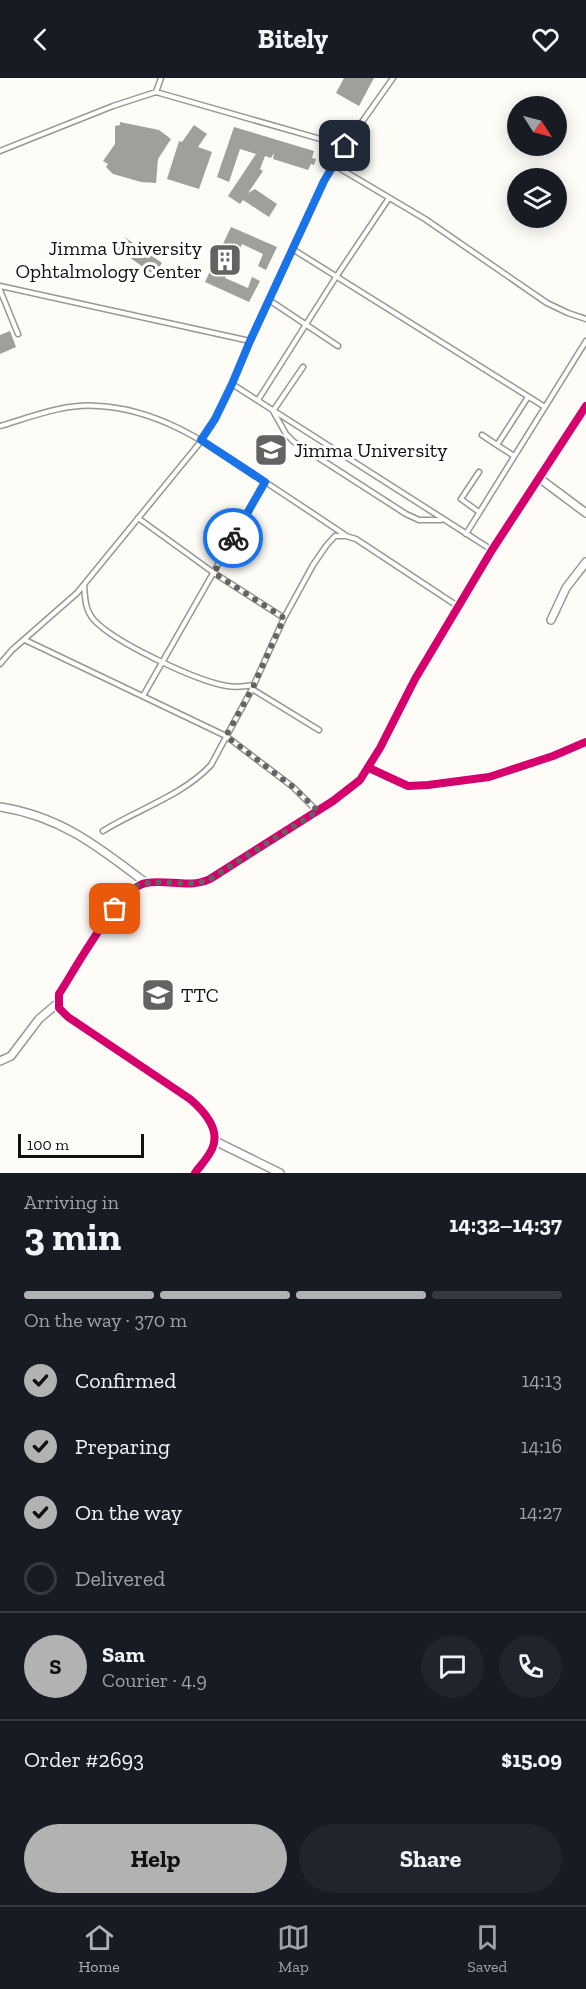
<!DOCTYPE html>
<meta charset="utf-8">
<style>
:root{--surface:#171b24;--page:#20242c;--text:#f1f3f6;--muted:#9ea1a6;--line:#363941;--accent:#b2b2b3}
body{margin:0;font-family:"Zilla Slab",serif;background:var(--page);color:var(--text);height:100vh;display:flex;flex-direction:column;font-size:22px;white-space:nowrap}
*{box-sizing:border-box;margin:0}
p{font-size:20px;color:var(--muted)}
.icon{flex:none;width:33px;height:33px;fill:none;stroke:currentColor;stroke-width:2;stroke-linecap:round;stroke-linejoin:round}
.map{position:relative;height:1095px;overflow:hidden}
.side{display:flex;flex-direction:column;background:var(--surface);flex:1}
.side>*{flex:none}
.needle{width:39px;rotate:126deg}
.tools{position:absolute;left:507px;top:18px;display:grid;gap:12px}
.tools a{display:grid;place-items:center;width:60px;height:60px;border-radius:50%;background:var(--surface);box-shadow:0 3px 15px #0003;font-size:30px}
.scale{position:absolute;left:18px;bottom:15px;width:126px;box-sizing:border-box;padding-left:6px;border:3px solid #111;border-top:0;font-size:16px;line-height:21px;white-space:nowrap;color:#111;-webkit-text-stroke:4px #fff;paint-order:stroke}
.pin{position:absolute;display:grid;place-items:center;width:51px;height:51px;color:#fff;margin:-26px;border-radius:12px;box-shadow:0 3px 9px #0006}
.courier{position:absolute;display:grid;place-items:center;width:60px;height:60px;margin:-30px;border:4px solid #1a73e8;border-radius:50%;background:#fff;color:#222;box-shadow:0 2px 8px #0007}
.headline em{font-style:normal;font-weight:700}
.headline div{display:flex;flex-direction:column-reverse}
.headline{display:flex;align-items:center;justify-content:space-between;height:102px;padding:0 24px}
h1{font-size:39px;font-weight:700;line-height:45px}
.bar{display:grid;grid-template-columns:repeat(4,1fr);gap:9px 6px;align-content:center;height:72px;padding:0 24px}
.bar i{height:8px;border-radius:4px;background:var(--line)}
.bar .current{background:var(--accent)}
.bar p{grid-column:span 4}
.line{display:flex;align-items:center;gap:15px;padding:0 24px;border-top:2px solid var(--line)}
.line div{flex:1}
.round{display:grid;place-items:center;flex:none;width:63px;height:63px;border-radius:32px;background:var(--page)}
ol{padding:0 24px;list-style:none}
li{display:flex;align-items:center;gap:18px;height:66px}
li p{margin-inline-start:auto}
li .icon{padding:6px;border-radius:50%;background:var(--accent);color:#111;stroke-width:4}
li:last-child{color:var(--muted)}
li i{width:33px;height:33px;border:3px solid var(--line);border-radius:50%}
.button{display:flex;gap:12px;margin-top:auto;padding:12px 24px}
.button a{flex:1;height:69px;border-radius:36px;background:var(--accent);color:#111;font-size:24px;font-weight:700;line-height:69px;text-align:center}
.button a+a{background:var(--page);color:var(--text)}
header{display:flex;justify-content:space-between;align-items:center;height:78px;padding:0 24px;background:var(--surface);font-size:27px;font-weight:700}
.tabs{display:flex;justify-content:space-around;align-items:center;height:84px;border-top:2px solid var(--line);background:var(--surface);font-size:16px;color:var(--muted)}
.tabs a{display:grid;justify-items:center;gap:3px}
.tabs .current{color:var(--accent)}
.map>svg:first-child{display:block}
.building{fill:#a19f9c}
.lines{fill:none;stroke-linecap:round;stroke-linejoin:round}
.lane-casing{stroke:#979795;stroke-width:7}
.street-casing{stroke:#979795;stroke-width:10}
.lane{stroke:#fffffe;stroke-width:4}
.street{stroke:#fffffe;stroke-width:7}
.cycleway-casing{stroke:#fff;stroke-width:11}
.cycleway{stroke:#d6006c;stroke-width:8}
.done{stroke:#646362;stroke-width:6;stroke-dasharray:0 10.8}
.route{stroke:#1a73e8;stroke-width:8}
.labels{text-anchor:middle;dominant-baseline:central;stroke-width:6;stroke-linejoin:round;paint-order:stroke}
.poi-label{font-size:20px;fill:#111;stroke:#fff;text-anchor:start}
</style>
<header><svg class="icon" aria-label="back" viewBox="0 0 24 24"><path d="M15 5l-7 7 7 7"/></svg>Bitely<svg class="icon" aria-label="heart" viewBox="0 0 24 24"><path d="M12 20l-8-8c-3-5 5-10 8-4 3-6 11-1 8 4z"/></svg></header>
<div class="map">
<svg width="586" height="1095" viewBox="0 0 586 1095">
<rect width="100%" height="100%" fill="#fdfcf7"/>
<!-- building -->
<path class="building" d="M344 0H374L359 28 336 15Z
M120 44 159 52 171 61 158 81 156 105 141 104 113 96 106 89 108 86 103 83 115 66V48L120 47Z
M194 47 207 56 198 69 212 74 199 111 167 101 179 63 182 64Z
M234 49 314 73 312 80 316 81 314 87 311 86 308 92 273 81 274 75 271 80 265 78 260 91 263 93 248 115 255 111 277 126 269 139 243 122 240 126 228 118 256 76 240 71 229 104 217 99Z
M231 149 277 169 266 192 258 188 263 176 242 166 236 179 230 176 225 187 230 189 225 200 248 210 252 199 260 203 249 224 205 204Z
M126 160 162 185 154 197 118 171Z
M10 253 16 269 0 276V257Z"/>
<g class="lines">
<defs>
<path id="lane" d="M156 14 161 0
M0 73 113 28 156 14 345 68
M334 87 425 141 547 225 568 235 586 241
M294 172 545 329
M0 208 250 263
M0 212 18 256
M269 222 338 268
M303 289 273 333 286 356 294 364 406 436 419 442H441
M232 306 492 472
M258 322 336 199 389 120
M0 348C31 339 65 325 98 328 156 331 203 362 250 394 282 415 314 436 345 457
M482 357 497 367
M514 378 497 367 528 319
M479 434 461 421 479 394
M138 440 214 495 284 540
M466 456 586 263
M84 507C85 520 85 532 94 542 114 564 196 603 227 608 236 610 245 608 254 607
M25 562 226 658 293 709 317 733
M0 586 12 572 77 515 198 367 215 341 232 306 250 263 324 103 345 68 393 0
M252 611 319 652
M143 618 265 404
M103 753C138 731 182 718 211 687L252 611 284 540 313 487 326 468 335 458H346L356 461 459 529"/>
<path id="street" d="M539 400 586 435
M551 542 566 510 586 484
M369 690 408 708 428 707 489 699 553 678 586 664
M0 729C60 738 99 769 146 805
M0 983 11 978 39 941 58 925
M215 1063 280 1095
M195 1095C200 1088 208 1080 212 1071 221 1052 204 1033 190 1021L68 939 59 930V916C74 893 120 809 146 805 168 801 189 811 210 801L333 723 360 702 380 670 415 601 492 472 586 328"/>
</defs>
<!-- lane casing -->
<use href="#lane" class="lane-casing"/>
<!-- street casing -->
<use href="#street" class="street-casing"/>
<!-- lane -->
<use href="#lane" class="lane"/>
<!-- street -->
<use href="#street" class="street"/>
<defs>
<path id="cycleway" d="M369 690 408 708 428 707 489 699 553 678 586 664
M195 1095C200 1088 208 1080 212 1071 221 1052 204 1033 190 1021L68 939 59 930V916C74 893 120 809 146 805 168 801 189 811 210 801L333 723 360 702 380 670 415 601 492 472 586 328"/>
</defs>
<!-- cycleway casing -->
<use href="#cycleway" class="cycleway-casing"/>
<!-- cycleway -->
<use href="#cycleway" class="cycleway"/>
</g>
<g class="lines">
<!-- done -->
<path class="done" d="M115 831C120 824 127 814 134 810 154 797 186 812 210 801L318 733 293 709 226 658 252 611 284 540 214 495 233 460"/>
<!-- route -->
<path class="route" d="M233 460 265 404 201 362 215 341 232 306 250 263 324 103 345 68"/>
</g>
<!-- icons -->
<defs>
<symbol id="building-square" viewBox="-11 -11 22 22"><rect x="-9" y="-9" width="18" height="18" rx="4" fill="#646362" stroke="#fff"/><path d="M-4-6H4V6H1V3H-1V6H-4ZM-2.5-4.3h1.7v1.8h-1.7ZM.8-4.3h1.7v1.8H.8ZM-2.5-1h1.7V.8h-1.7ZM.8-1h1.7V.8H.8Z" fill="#fff"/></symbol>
<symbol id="university-square" viewBox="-11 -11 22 22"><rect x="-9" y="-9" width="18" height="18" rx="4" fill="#646362" stroke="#fff"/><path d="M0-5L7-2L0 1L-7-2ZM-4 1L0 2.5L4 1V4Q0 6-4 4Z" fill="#fff"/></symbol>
</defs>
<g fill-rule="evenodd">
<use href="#building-square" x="206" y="163" width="38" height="38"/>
<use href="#university-square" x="252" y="353" width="38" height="38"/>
<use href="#university-square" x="139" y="898" width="38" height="38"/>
</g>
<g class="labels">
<!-- poi labels -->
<g class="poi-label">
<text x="202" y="170" text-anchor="end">Jimma University<tspan x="202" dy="23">Ophtalmology Center</tspan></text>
<text x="294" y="372">Jimma University</text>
<text x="181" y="917">TTC</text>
</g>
</g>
</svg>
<div class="tools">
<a><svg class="needle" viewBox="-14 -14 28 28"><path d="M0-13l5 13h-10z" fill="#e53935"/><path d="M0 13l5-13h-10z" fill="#9ea1a6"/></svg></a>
<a><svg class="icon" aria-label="layers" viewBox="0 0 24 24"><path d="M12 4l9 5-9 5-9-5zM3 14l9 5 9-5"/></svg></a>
</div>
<div class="scale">100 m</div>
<div class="pin" style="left:115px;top:831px;background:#ea580c"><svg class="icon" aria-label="bag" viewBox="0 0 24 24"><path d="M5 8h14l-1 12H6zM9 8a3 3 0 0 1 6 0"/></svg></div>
<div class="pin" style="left:345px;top:68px;background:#1f2937"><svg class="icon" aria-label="home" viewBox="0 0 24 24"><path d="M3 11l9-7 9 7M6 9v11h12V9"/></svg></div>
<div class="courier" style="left:233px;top:460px"><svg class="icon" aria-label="bike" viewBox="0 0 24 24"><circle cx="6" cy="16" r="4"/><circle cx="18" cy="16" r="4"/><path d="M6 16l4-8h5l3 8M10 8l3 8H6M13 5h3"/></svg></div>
</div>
<section class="side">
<div class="headline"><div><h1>3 min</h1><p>Arriving in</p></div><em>14:32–14:37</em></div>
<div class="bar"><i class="current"></i><i class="current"></i><i class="current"></i><i></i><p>On the way · 370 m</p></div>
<ol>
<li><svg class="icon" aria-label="check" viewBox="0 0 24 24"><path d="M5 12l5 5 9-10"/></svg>Confirmed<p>14:13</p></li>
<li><svg class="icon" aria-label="check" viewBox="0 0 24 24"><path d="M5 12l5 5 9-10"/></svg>Preparing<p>14:16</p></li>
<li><svg class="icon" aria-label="check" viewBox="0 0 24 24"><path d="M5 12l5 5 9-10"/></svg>On the way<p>14:27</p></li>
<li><i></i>Delivered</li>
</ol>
<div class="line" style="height:108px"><b class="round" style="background:var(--accent);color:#111">S</b><div><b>Sam</b><p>Courier · 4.9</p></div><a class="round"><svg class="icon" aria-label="chat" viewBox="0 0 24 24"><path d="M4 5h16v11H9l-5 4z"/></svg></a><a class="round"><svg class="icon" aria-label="phone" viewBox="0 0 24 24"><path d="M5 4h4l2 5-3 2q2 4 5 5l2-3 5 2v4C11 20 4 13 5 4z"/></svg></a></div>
<div class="line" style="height:78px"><div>Order #2693</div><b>$15.09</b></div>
<div class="button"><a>Help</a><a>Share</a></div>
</section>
<nav class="tabs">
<a class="current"><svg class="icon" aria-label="home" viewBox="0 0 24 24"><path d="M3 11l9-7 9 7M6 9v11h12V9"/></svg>Home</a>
<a><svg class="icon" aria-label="map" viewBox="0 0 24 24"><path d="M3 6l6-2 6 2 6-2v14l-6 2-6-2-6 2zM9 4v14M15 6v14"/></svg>Map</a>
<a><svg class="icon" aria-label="saved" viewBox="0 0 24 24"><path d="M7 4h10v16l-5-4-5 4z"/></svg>Saved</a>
</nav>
